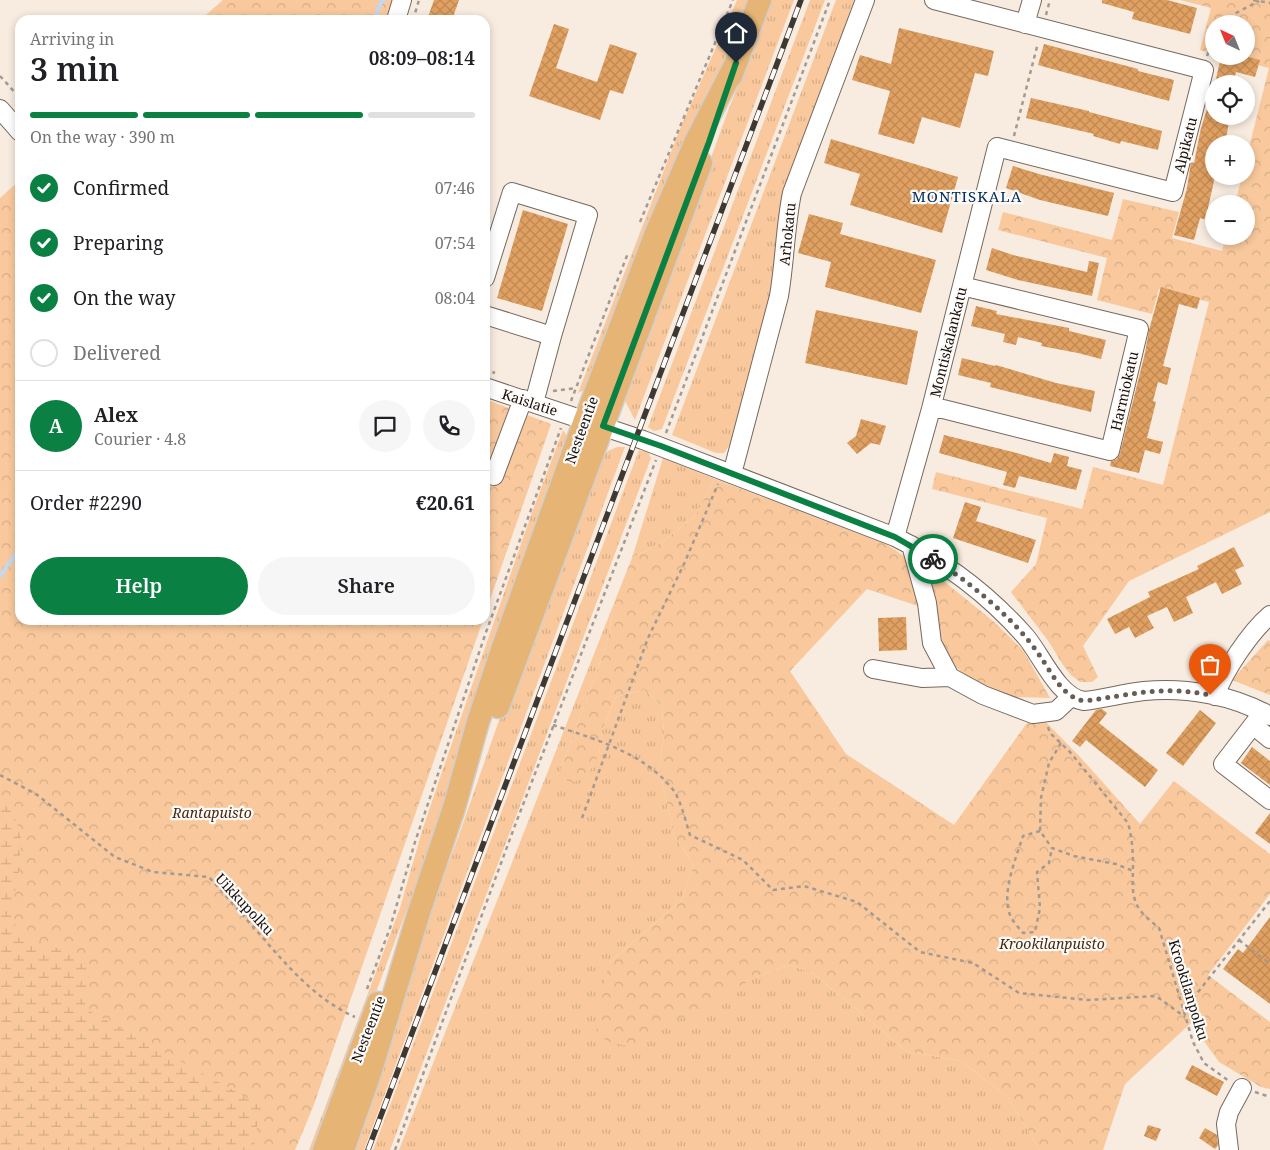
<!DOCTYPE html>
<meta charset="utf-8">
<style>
:root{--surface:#fff;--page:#f6f6f6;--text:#202124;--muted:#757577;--line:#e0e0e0;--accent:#0b8043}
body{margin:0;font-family:"Noto Serif",serif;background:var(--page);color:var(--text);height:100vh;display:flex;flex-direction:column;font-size:19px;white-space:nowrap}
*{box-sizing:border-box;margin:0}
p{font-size:16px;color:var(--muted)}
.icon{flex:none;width:28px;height:28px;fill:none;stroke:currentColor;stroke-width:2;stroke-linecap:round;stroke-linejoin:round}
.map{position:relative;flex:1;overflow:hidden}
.drawer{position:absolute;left:15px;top:15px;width:475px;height:610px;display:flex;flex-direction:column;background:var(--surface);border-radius:15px;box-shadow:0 2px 8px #0003}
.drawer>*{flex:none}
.needle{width:32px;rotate:317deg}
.buttons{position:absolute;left:1205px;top:15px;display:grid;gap:10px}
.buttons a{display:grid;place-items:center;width:50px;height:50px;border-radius:50%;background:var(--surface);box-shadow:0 2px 8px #0003;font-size:25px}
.pin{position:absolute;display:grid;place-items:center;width:42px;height:42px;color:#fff;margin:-51px -21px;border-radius:50% 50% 50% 0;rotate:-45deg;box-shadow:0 0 5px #0007}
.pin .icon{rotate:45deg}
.courier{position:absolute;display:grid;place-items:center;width:50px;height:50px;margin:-25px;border:4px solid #0b8043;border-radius:50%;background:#fff;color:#222;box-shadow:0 1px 6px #0007}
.summary em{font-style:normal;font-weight:600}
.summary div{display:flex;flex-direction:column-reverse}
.summary{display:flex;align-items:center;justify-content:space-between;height:85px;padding:0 15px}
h1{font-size:32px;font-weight:600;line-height:38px}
.bar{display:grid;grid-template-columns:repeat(4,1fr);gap:8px 5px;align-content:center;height:60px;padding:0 15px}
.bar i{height:6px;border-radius:4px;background:var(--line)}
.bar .on{background:var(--accent)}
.bar p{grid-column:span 4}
.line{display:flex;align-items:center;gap:12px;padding:0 15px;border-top:1px solid var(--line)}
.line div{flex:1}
.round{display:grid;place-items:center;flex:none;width:52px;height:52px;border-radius:26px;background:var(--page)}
ol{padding:0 15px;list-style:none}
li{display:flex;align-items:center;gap:15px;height:55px}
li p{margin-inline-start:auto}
li .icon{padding:5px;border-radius:50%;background:var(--accent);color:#fff;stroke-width:4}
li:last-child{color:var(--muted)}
li i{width:28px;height:28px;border:2px solid var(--line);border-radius:50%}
.button{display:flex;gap:10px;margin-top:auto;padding:10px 15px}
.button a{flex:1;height:58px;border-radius:30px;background:var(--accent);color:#fff;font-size:20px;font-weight:600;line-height:58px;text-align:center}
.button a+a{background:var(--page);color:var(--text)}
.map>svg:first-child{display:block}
.grass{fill:url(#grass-tufts)}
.forest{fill:url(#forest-crowns)}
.wetland{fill:url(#wetland-marsh)}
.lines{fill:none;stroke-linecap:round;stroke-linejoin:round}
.stream{stroke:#c3d8f3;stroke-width:4}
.building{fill:url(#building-cross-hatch)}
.minor-casing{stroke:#74695e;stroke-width:20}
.major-casing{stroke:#d0cfcf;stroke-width:25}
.path{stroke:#a49a91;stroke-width:2.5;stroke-dasharray:4 4;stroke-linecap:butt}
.minor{stroke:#fff;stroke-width:18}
.major{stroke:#e6b576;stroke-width:22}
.rail-casing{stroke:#3e3832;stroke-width:5.5}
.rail{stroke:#fdfaf8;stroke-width:4;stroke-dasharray:11;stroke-linecap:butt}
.done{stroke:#655d56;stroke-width:5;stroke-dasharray:0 9}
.route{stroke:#0b8043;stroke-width:6}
.labels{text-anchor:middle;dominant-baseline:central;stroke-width:4.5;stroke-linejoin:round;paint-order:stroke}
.street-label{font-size:14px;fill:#16110d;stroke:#fdfaf8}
.park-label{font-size:14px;font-style:italic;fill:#43290d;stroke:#fdfaf8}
.neighbourhood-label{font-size:15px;letter-spacing:1px;fill:#012f61;stroke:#fdfaf8}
</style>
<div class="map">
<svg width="1270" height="1150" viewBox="0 0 1270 1150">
<defs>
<pattern id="grass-tufts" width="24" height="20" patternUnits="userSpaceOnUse" patternTransform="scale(1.25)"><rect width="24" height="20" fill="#f9c99d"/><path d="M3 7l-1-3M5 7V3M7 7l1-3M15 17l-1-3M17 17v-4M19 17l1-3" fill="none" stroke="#d5ac86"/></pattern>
<pattern id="forest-crowns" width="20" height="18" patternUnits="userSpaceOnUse" patternTransform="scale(1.25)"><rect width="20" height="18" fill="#f9c99d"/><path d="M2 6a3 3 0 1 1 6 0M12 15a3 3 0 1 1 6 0" fill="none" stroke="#d5ac86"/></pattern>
<pattern id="wetland-marsh" width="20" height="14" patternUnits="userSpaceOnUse" patternTransform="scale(1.25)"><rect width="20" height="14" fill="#f9c99d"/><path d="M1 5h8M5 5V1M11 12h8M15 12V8" fill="none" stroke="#d5ac86"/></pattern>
<pattern id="building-cross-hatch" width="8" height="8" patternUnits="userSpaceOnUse" patternTransform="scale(1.25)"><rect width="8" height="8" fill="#e0a061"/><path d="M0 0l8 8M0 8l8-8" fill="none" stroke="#bf8953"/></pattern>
</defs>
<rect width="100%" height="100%" fill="#f8ebdf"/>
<!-- grass -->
<path class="grass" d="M737 0H748L593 383 588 388 578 393 680 129Z
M771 0H794L635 420 625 401 626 391 728 111Z
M810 0H825L662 429 654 431 648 427Z
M836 0H854L785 196 775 286 732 442 724 453H716L672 435Z
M563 430 567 436 569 446 456 778 317 1150H309L400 908 422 831 442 772 530 518Z
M617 447H625L364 1150H351L420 940 459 835 497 726 601 457 608 451Z
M639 450 648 452 651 458 390 1150H373Z
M663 458 715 479 695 516 661 543 632 558Z
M616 598 606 646 560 772 599 754 602 730 616 697 644 690 662 706 664 735 659 767 674 836 694 865 681 901 610 962 756 977 789 965 813 973 906 1051 961 1061 1007 1096 1040 1150H399Z"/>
<!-- forest -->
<path class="forest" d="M223 0H394L388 20H200Z
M1180 0H1270V512L1129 581 1083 646 1098 677 1092 682H1080L1071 675 1063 665 1049 642 1011 592 1036 564 1047 518 932 489 936 472 1082 509 1093 467 1163 485 1209 302 1159 289 1152 314 1097 300 1107 258 998 230 1003 212 1112 240 1123 199 1179 212 1172 238 1222 251 1226 236H1246V204H1235L1242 176H1246V159L1269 68 1224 56H1246V24H1214V54L1200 50 1211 8Z
M20 180V620H483L313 1107 295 1150H0V198Z
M485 399 551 424 485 614Z
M715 479 886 544 907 558 924 608 867 589 790 671 846 754 954 825 1027 723 1038 714 1081 758 1140 824 1174 781 1270 854V894L1208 975 1270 1022V1089L1261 1087 1219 1062 1191 1023 1125 1084 1103 1150H1040L1007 1096 961 1061 906 1051 813 973 789 965 756 977 631 1046 611 1043 596 1034 600 995 610 962 681 901 694 865 674 836 659 767 664 735 662 706 644 690 616 697 602 730 599 754 587 777 569 783 560 772 606 646 616 598 632 558 661 543 695 516Z
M930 570 993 621 1023 650 1050 698 1014 697 975 684 947 659 938 624Z
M1268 640 1270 641V695L1232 680Z"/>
<!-- wetland -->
<path class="wetland" d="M0 796 9 807 21 832 20 866 12 908 17 932 47 945 69 952 90 966 88 993 84 1008 260 1105 254 1150H0Z"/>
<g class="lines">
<!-- stream -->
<path class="stream" d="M375 20 380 4 384 0
M0 576 20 548"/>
</g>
<!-- building -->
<path class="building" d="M434 0H459L452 20H437L428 17Z
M1102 0H1167L1197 8 1190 34 1132 19 1134 12 1102 3Z
M554 24 569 29 556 68 597 82 610 44 637 53 623 94 610 90 600 120 529 96Z
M899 28 994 51 988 76 975 73 960 128 922 117 914 144 878 134 890 91 852 80 860 55 891 64Z
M1044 44 1138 69V71L1174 80 1169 101 1038 65Z
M1221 56H1245L1260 60 1255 77 1236 72 1233 84H1215Z
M1211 96 1214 97V116H1230L1225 144H1214V181L1208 208 1214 210V222L1200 218 1194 240 1174 235 1187 188 1191 162 1194 163 1201 128Z
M1031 98 1089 111V112L1162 131 1158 150 1121 141 1120 144 1093 136 1094 134 1026 118Z
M831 139 958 177 942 233 850 205 860 174 824 163Z
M1013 166 1039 174 1114 193 1108 216 1040 200 1006 188Z
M523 210 568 224 542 311 497 298Z
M809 214 843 223 840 234 936 260 921 313 825 287 831 262 798 253Z
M992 248 1013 255 1087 272 1089 261 1099 263 1092 296 1018 280 986 270Z
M1161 287 1200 298 1197 309 1179 304 1163 366 1171 368 1167 385 1158 382 1153 401 1156 402 1147 438 1163 442 1160 454 1145 450 1139 473 1110 466 1111 461 1117 459 1120 453 1145 353 1149 330Z
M976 306 997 311 996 314 1069 328V331L1106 340 1101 359 1078 353 1041 346 1042 343 1018 337 1016 345 1003 342 1005 334 971 326Z
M816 310 918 331 907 385 805 363Z
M962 358 995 366 996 365 1056 383 1095 391 1091 412 990 387 991 383 958 375Z
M861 419 886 426 880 445 871 443 857 454 847 443 856 436Z
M944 435 1013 452 1051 463 1054 453 1069 457 1067 466 1082 470 1076 490 1019 476 1015 488 1003 485 1007 472 939 453Z
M965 502 981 507 976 521 1036 540 1028 563 953 538Z
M1234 547 1244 566 1235 570 1242 584 1222 594 1216 582 1186 597 1193 613 1174 622 1167 607 1147 616 1154 628 1135 638 1129 627 1115 634 1107 619 1150 597 1148 592 1199 569 1197 566Z
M906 617 907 650 879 651 878 618Z
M1102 709 1107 713 1099 723 1158 770 1145 787 1086 740 1080 747 1072 741 1096 710Z
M1200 710 1216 723 1183 766 1166 753Z
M1252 747 1270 761V785L1241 763Z
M1270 813V844L1255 833Z
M1270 917V1004L1223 969 1238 949 1243 953Z
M1192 1065 1224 1082 1217 1096 1185 1079Z
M1148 1125 1161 1129 1156 1141 1144 1136Z
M1205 1128 1217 1135 1218 1145 1215 1149 1199 1138Z"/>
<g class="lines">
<defs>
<path id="minor" d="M396 20 402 0
M1025 24 1032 0
M0 109 20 132
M485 278 512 192 588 215 552 336 534 403
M485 315 552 336
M485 387 643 440 895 537C944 561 990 596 1026 637 1042 656 1058 697 1084 701 1104 699 1124 693 1144 691 1186 687 1233 695 1270 716
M931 409H943L1110 451 1139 329 962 286
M732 474 779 296C785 261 785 227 792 193L865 0
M494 476 523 399
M895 537 931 409 997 147 1173 192 1204 70 934 0
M911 545 927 603 932 643 950 677 983 695 1033 714 1056 711 1071 697
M873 669 922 678 950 677
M1215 696C1224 671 1250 632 1270 615
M1263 712 1223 764 1270 800
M1253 725 1270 739
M1229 1150 1226 1124 1229 1112 1242 1088"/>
<path id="major" d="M731 76 760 0
M498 707 701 163
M324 1150 378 1003
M343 1150 370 1073 419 912 454 808 478 722 503 647 585 420 656 233 695 143 736 63"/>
</defs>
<!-- minor casing -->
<use href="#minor" class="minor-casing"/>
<!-- major casing -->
<use href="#major" class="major-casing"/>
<!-- path -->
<path class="path" d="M1253 0 1270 3
M1046 15 1050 0
M413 20 419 0
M1224 24 1234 14 1259 1
M1207 56 1214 37
M0 76 20 98
M1014 136 1038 43
M640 222 733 0
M485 369 495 373
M553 391 576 388
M571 401 628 253
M666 433 830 0
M553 725C597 740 645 753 674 791 681 801 686 823 690 835L743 860 773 890 804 886 857 902 920 952 973 963 1019 993 1088 1000 1156 996 1185 1017
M1048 727 1050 733 1070 752 1128 823C1132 837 1133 851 1133 866 1133 879 1131 893 1137 905 1141 914 1152 922 1159 928L1193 1042 1204 1063 1229 1081
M1061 743 1049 763 1041 798 1040 831 1052 848 1074 856 1116 864 1133 871
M0 775 36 794 115 857 153 872 209 877C227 897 245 918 263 938 290 969 317 1000 355 1017
M582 818 648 638 684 564 718 484
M1040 831 1023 836C1016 858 1000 896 1011 917 1014 923 1019 928 1023 933L1035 932 1040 908 1037 872 1049 863 1052 848
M1239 940 1270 964
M367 989 390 928 415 842 485 635 561 428
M1183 1011 1270 901
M1255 1092 1270 1097
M395 1150 514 828 656 460"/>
<!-- minor -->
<use href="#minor" class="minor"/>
<!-- major -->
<use href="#major" class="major"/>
<defs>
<path id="rail" d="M368 1150 801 0"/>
</defs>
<!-- rail casing -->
<use href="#rail" class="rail-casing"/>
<!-- rail -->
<use href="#rail" class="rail"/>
</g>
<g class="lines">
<!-- done -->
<path class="done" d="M933 559C970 582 1016 620 1040 656 1052 673 1062 697 1084 701 1131 695 1161 685 1210 695"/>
<!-- route -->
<path class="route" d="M736 63 709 142 603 426 661 446 895 537 933 559"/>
</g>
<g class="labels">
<!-- street labels -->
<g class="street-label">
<text transform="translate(1185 145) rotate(-76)">Alpikatu</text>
<text transform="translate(787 234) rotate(-84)">Arhokatu</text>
<text transform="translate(948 342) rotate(-76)">Montiskalankatu</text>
<text transform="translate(1124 391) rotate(-77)">Harmiokatu</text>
<text transform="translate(530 402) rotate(18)">Kaislatie</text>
<text transform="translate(581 430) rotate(-70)">Nesteentie</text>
<text transform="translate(245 904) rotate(47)">Uikkupolku</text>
<text transform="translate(1189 990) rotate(73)">Krookilanpolku</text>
<text transform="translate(368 1029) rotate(-69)">Nesteentie</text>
</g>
<!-- park labels -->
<g class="park-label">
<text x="212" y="812">Rantapuisto</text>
<text x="1052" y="943">Krookilanpuisto</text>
</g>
<!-- neighbourhood labels -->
<g class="neighbourhood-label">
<text x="967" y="196">MONTISKALA</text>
</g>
</g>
</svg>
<div class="buttons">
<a><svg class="needle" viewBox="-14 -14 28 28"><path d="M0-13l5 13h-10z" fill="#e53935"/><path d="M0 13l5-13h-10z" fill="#757577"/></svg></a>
<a><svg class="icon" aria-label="locate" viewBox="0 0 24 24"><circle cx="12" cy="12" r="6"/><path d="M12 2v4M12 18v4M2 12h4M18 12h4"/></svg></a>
<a>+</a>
<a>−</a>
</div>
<div class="pin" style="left:1210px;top:695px;background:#ea580c"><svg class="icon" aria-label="bag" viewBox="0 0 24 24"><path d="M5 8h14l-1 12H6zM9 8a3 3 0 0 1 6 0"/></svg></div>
<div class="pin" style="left:736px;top:63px;background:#1f2937"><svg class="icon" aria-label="home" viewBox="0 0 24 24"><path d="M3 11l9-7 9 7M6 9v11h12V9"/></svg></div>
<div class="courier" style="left:933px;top:559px"><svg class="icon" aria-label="bike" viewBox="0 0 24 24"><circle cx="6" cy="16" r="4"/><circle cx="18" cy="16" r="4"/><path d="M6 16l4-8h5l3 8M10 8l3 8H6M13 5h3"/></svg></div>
<section class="drawer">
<div class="summary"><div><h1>3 min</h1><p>Arriving in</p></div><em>08:09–08:14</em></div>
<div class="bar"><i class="on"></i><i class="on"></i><i class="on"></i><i></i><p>On the way · 390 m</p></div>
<ol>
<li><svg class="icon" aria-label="check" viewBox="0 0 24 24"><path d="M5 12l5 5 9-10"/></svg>Confirmed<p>07:46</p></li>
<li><svg class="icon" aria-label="check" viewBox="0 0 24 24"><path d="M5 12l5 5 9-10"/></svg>Preparing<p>07:54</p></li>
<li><svg class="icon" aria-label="check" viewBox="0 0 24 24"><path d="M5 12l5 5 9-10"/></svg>On the way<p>08:04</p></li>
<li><i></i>Delivered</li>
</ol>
<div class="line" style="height:90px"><b class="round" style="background:var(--accent);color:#fff">A</b><div><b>Alex</b><p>Courier · 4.8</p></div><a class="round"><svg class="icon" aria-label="chat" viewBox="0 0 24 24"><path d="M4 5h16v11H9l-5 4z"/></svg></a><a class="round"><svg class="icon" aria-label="phone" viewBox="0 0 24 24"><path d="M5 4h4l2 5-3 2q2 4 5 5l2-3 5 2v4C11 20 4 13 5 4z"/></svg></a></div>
<div class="line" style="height:65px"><div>Order #2290</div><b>€20.61</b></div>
<div class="button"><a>Help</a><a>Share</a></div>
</section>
</div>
